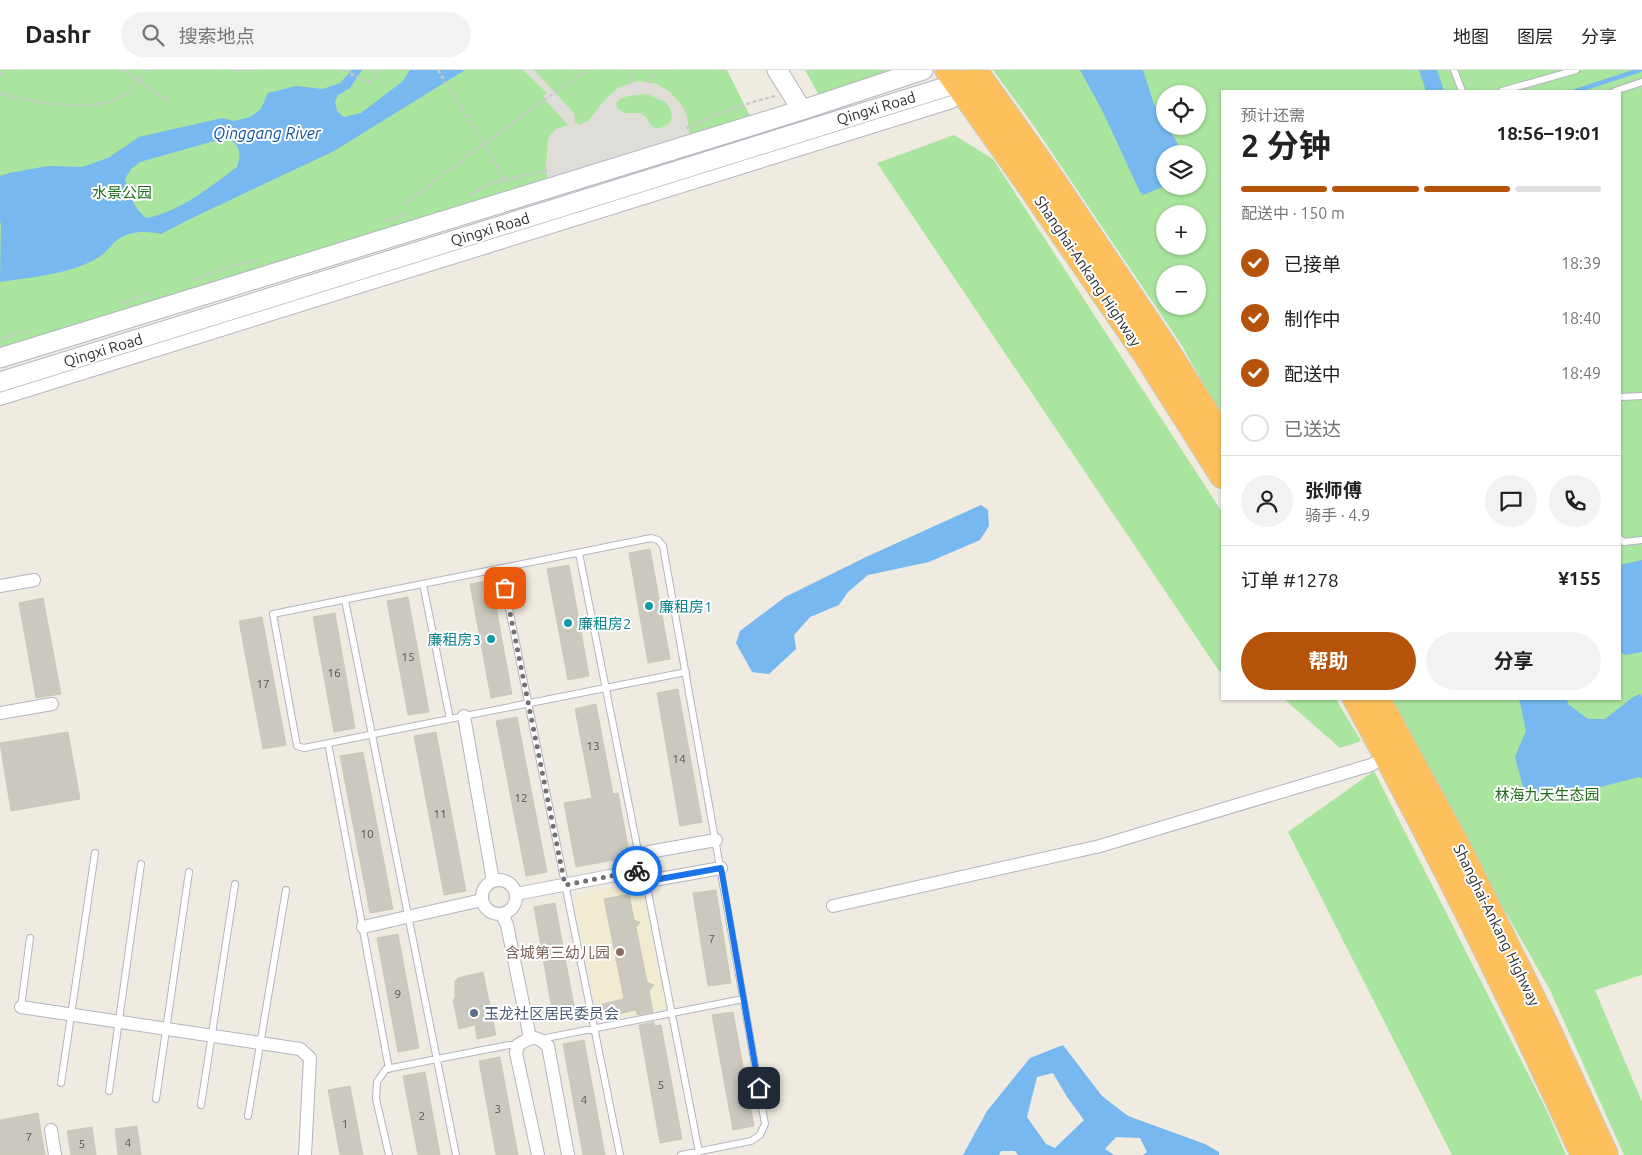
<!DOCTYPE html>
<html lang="zh">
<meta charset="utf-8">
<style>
:root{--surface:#fff;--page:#f2f2f2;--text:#222;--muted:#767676;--line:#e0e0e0;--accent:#b45309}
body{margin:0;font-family:Ubuntu,"Noto Sans SC",sans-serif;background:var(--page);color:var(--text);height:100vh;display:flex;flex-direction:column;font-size:19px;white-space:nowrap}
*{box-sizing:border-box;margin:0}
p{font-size:16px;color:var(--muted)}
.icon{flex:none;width:28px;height:28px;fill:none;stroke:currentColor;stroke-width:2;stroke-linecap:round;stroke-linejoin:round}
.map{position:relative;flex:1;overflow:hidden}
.side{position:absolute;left:1221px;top:20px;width:400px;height:610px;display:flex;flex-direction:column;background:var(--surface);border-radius:0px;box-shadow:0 1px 4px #0004}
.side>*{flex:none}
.buttons{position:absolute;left:1156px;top:15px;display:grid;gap:10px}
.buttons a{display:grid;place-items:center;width:50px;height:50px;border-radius:50%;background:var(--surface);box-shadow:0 1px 4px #0004;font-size:25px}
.pin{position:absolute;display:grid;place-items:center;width:42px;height:42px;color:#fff;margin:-21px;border-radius:10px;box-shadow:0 2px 8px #0006}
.courier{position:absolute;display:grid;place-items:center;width:50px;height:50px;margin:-25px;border:4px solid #1a73e8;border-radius:50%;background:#fff;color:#222;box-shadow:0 1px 6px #0007}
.head em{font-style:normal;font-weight:700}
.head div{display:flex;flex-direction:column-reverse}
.head{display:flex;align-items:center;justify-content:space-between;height:85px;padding:0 20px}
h1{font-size:32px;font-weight:700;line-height:38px}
.bar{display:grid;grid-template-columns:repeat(4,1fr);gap:8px 5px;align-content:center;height:60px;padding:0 20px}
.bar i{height:6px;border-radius:4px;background:var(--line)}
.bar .active{background:var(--accent)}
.bar p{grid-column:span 4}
.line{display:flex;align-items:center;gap:12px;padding:0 20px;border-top:1px solid var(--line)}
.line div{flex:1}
.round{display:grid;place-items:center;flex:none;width:52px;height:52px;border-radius:26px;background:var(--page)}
ol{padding:0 20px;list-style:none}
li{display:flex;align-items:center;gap:15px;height:55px}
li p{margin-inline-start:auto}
li .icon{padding:5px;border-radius:50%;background:var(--accent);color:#fff;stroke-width:4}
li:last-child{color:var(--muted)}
li i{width:28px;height:28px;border:2px solid var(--line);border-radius:50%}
.button{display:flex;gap:10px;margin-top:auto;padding:10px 20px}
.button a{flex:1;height:58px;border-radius:30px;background:var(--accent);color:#fff;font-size:20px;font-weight:700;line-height:58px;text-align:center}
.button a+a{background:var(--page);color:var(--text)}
header{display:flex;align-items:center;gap:30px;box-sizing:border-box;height:70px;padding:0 25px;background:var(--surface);border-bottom:1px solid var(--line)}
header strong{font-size:24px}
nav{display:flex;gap:28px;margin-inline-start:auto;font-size:18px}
.search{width:350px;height:45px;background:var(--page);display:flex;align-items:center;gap:12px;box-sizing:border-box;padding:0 18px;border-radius:28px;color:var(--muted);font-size:19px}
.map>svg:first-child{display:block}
.education{fill:#f0ebd1}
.green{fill:#a9e59e;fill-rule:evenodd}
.plaza{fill:#dfddd8;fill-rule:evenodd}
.water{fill:#76b8ef;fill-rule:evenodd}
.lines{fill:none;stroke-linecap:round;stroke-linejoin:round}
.stream{stroke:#76b8ef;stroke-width:4.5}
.building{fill:#cbc9bf;stroke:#cbc8ba}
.lane-casing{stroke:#b4b4c1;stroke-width:8}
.street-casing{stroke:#b4b4c1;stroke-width:14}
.secondary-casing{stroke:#b4b4c1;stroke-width:21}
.highway-casing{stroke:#c9c9c9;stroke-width:26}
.path{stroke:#c9c9c9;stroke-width:2.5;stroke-dasharray:4 2.5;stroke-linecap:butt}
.lane{stroke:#fff;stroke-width:6}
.street{stroke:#fff;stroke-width:12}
.secondary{stroke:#fff;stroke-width:19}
.highway{stroke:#fec05d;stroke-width:24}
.done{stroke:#72706d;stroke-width:5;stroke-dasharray:0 9}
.route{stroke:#1a73e8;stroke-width:6}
.culture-dot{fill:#0f9aa8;stroke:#fff;stroke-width:2}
.education-dot{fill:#8d6e63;stroke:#fff;stroke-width:2}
.service-dot{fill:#5c6f8a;stroke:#fff;stroke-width:2}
.labels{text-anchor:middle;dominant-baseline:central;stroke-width:4;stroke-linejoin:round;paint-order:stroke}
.number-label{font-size:12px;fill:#555552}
.street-label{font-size:15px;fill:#2e2e2e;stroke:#fff}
.park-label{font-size:15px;fill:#1d6d1b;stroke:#fff}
.culture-label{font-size:15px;fill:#0d838f;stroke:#fff;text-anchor:start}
.education-label{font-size:15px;fill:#785e54;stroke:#fff;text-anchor:end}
.service-label{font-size:15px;fill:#4e5e75;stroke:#fff;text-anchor:start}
.water-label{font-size:16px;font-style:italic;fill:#0e54a2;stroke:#fff}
</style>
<header>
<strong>Dashr</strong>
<div class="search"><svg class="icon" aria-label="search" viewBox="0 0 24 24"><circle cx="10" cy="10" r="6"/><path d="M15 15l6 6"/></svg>搜索地点</div>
<nav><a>地图</a><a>图层</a><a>分享</a></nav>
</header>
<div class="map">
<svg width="1642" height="1085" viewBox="0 0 1642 1085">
<rect width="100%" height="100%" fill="#efebe1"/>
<!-- education -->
<path class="education" d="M640 812 666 938 599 952 574 826Z"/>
<!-- green -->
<path class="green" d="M0 0H727L754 54 0 288Z
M805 0H887L884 6 821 29Z
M993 0H1642V905L1595 920 1642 1032V1085H1624L1550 920 1384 629H1620V21H1222V347L1181 274 1034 56ZM1165 24H1198V56H1165ZM1165 84H1198V116H1165ZM1165 144H1198V176H1165ZM1165 204H1198V236H1165Z
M954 65 993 89 1222 442V602L1219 601 877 93Z
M1284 629H1336L1361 671 1340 678Z
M1374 701 1547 1041 1566 1085H1452L1288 762Z"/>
<!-- plaza -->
<path class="plaza" d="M523 0H534L574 43 575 52 579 55 589 50 606 28 618 18 637 11 657 14 670 22 682 35 687 46 690 67 548 113 546 97 548 68 556 59 568 55 543 27 547 23ZM647 24 665 32 669 37 672 44 671 51 666 56 660 58H655L650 54 646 47 641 43H625L617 38 616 33 620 29 628 26Z"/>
<!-- water -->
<path class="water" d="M352 0H362L350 18 338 25 335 32 337 41 344 47 361 43 403 11 410 0H465L334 81 188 150 161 164C147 161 132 161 120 168 113 172 109 179 103 184 98 188 89 193 83 195 59 205 26 208 0 212L1 155 0 151V106L9 103 48 96 82 97 108 88 139 67 222 48 234 51 250 47 261 39 268 23 296 16 323 19 340 13ZM225 68C240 73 242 83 237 97 210 117 180 142 146 148 133 137 130 126 125 109L131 99 140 92Z
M1080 0H1143L1154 34 1165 53V56H1167L1184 84H1165V116L1143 125 1140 122 1102 40Z
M1419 0H1437L1444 21H1426Z
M981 435 988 440 989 456 980 470 929 492 868 505 848 522 839 535 810 547 794 565 796 579 769 604 752 602 736 573 740 561 785 527 866 487Z
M1642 490V582L1625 585 1620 582V495Z
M1640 624 1642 627V708L1639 707 1577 723 1525 724 1515 687 1526 661 1519 629H1567L1568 634 1588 649H1605L1633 627Z
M1063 975 1102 1026 1128 1046 1205 1074 1219 1082V1085H1143L1147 1082 1140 1068 1116 1067 1105 1079 1114 1085H1018L1015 1081H1001L999 1085H963L987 1041 1030 988ZM1053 1003 1067 1027 1084 1050 1055 1078 1046 1074 1027 1047 1037 1007Z"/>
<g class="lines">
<!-- stream -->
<path class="stream" d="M1576 21 1640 0"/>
</g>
<!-- building -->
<path class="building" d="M650 479 670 589 648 593 629 483Z
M569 495 589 606 568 610 547 499Z
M491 510 512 624 491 628 470 514Z
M408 527 429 642 408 645 387 531Z
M43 528 61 624 36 628 19 533Z
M335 543 355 658 334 662 313 547Z
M262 547 286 675 263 679 239 551Z
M678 619 702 752 680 756 657 623Z
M596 634 613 724 618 723 630 787 576 797 564 733 592 728 575 639Z
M517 647 547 802 526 806 496 651Z
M68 662 80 729 11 741 0 673Z
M436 662 466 821 444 825 414 666Z
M363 682 393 839 370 843 340 686Z
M716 820 731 913 708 916 693 823Z
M629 824 634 850 640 852 636 857 647 912 654 915 649 921 653 942 637 945 636 940 605 947 602 934 624 929 604 829Z
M555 833 576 947 554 951 534 837Z
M398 864 419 978 398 982 377 868Z
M483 902 496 965 477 969 475 955 459 959 453 930 455 929V911L458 908Z
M733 942 754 1056 733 1060 712 945Z
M654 952 655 956 661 955 682 1069 660 1073 639 955Z
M584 970 605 1085H583L563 974Z
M500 987 518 1085H496L479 991Z
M425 1002 440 1085H418L403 1006Z
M350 1016 363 1085H340L328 1020Z
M38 1043 45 1085H0V1050Z
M137 1056 141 1085H118L115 1059Z
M92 1057 96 1085H71L67 1061Z"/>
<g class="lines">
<defs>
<path id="lane" d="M1454 0 1462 21
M1502 21 1576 0
M1615 21 1642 12
M1620 327 1642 326
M1620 469 1624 472 1642 470
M579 483 640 791
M501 499 620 1085
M423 514 450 649
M345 530 456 1085
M328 673 389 999
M644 808 648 822 699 1082
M21 937 30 868
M541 969 743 929
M61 1013 95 783
M109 1021 141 794
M156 1029 189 802
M201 1035 235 814
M248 1046 286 820
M389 1085 376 1029 377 1012 386 999 509 975H518
M681 1085 751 1071 760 1065 765 1054C732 861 698 668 663 476L658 470 651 468 273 544 297 676 304 678 686 602"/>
<path id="street" d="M0 329 952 32
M0 516 34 510
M0 643 52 634
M464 646 493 811
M716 770 649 782 640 791 636 801 644 808 654 810 721 798
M482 827a17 17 0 1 1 34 0a17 17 0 1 1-34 0Z
M516 824 636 801
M833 836 1100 776 1371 695 1391 684
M502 844 507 855 530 968
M363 857 482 830
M21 937 300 979 310 988 305 1085
M51 1060 55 1085
M538 1085 516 983 518 975C532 966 536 965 548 976L568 1085"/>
<path id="secondary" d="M777 0 802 40
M0 288 802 40 923 0
M0 312 968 10"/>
<path id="highway" d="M947 0 1028 114 1145 284 1222 406
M975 0 1046 100 1163 274 1222 367
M1355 629C1437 778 1512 930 1583 1085
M1378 629 1458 776 1545 952 1606 1085"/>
</defs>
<!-- lane casing -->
<use href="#lane" class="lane-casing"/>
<!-- street casing -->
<use href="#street" class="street-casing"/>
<!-- secondary casing -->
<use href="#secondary" class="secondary-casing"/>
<!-- highway casing -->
<use href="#highway" class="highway-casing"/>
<!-- path -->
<path class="path" d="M124 0 169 31
M236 0H245
M345 0 362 10 369 12 379 0
M438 0 505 109
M0 4 4 0
M648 13 656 0
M630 14 631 0
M0 23C30 32 95 44 122 26 132 20 138 10 145 0
M686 58C715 44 744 34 775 26
M470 125 491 113 550 100
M403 135 483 74 586 0
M384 151 408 144
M194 210C215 201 235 194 257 190
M120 233 150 223
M0 269 27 261"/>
<!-- lane -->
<use href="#lane" class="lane"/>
<!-- street -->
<use href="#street" class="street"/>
<!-- secondary -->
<use href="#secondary" class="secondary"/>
<!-- highway -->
<use href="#highway" class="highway"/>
</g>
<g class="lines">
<!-- done -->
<path class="done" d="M505 518 565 815 637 801"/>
<!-- route -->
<path class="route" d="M637 801 644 808 654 810 721 798 759 1018"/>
</g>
<!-- markers -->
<g class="culture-dot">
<circle cx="649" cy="536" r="5"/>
<circle cx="568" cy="553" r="5"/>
<circle cx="491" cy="569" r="5"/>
</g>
<circle class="education-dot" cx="620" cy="882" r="5"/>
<circle class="service-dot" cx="474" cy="943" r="5"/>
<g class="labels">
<!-- number labels -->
<g class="number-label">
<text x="408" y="586">15</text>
<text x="334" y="602">16</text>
<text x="263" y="613">17</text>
<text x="593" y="675">13</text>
<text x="679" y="688">14</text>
<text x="521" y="727">12</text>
<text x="440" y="743">11</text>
<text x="367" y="763">10</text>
<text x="712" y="868">7</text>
<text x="398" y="923">9</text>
<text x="661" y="1014">5</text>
<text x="584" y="1029">4</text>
<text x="498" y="1038">3</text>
<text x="422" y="1045">2</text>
<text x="345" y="1053">1</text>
<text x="29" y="1066">7</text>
<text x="128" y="1072">4</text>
<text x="82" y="1073">5</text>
</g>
<!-- street labels -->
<g class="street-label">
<text transform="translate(876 38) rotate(-17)">Qingxi Road</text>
<text transform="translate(490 159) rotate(-17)">Qingxi Road</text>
<text transform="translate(1088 201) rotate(56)">Shanghai-Ankang Highway</text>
<text transform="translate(103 280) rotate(-17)">Qingxi Road</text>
<text transform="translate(1497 855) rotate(64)">Shanghai-Ankang Highway</text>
</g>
<!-- park labels -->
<g class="park-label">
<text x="122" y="122">水景公园</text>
<text x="1547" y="724">林海九天生态园</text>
</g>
<!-- culture labels -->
<g class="culture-label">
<text x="659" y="536">廉租房1</text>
<text x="578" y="553">廉租房2</text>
<text x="481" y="569" text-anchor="end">廉租房3</text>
</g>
<!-- education labels -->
<g class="education-label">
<text x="610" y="882">含城第三幼儿园</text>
</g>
<!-- service labels -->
<g class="service-label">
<text x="484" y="943">玉龙社区居民委员会</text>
</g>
<!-- water labels -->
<g class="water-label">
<text x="267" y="63">Qinggang River</text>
</g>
</g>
</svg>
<div class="buttons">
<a><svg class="icon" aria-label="locate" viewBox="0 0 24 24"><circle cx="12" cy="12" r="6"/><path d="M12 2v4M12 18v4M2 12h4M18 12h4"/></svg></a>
<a><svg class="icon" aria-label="layers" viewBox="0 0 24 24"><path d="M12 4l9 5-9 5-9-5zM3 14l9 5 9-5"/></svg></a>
<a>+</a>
<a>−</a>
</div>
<div class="pin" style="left:505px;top:518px;background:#ea580c"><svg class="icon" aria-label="bag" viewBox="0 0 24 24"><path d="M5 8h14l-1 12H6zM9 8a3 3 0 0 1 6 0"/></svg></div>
<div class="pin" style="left:759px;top:1018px;background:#1f2937"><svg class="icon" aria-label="home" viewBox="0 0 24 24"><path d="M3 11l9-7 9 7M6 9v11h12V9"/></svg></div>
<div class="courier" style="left:637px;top:801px"><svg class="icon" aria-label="bike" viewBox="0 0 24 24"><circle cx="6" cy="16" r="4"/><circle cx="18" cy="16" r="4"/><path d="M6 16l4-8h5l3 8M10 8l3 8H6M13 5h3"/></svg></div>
<section class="side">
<div class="head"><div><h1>2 分钟</h1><p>预计还需</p></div><em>18:56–19:01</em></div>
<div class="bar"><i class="active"></i><i class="active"></i><i class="active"></i><i></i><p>配送中 · 150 m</p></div>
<ol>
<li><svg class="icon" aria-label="check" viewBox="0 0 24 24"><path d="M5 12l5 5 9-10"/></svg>已接单<p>18:39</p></li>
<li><svg class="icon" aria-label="check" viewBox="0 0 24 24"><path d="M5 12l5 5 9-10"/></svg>制作中<p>18:40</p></li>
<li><svg class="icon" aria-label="check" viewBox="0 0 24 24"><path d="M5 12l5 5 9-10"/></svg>配送中<p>18:49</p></li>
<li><i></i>已送达</li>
</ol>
<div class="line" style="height:90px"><a class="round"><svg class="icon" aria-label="person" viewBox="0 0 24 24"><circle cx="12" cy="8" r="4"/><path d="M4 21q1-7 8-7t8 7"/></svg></a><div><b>张师傅</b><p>骑手 · 4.9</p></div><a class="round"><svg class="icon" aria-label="chat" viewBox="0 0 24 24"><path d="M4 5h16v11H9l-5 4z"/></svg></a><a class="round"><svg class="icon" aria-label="phone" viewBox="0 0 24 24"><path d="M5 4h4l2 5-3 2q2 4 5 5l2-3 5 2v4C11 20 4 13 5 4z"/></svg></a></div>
<div class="line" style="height:65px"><div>订单 #1278</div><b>¥155</b></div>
<div class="button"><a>帮助</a><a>分享</a></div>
</section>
</div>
